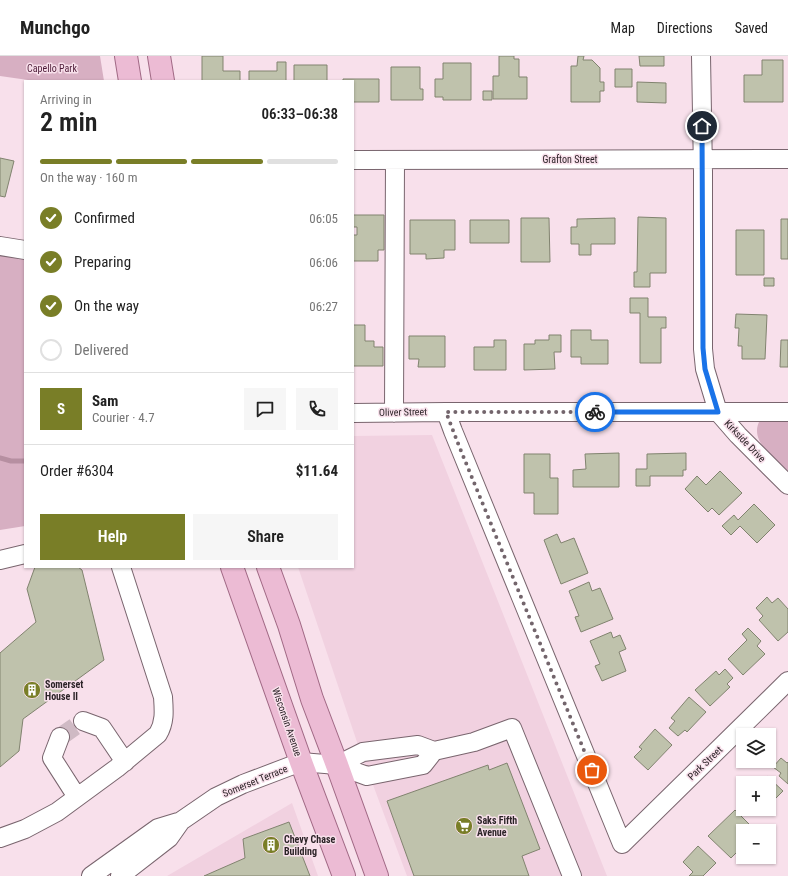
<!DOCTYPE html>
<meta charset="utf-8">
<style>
:root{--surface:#fff;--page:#f6f6f6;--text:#222;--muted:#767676;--line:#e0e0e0;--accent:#797e27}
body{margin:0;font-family:"Roboto Condensed",sans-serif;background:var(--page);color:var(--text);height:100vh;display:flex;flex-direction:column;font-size:15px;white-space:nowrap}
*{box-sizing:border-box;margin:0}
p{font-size:13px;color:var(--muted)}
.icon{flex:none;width:22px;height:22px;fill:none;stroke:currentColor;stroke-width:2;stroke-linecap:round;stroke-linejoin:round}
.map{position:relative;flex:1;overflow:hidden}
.side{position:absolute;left:24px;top:24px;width:330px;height:488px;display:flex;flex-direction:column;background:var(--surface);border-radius:0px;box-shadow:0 1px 3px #0004}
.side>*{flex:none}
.fabs{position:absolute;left:736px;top:672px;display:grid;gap:8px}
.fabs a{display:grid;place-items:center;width:40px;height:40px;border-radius:0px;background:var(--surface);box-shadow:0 1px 3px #0004;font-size:20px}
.pin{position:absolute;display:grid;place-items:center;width:34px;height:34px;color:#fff;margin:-17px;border:2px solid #fff;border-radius:50%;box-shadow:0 1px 4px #0007}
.courier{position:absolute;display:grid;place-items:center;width:40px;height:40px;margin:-20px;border:3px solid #1a73e8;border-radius:50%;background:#fff;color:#222;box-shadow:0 1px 5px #0007}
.head em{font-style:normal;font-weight:600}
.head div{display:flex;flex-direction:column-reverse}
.head{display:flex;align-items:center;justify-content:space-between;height:68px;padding:0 16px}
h1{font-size:26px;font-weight:600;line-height:30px}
.bar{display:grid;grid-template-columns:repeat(4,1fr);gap:6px 4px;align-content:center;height:48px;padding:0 16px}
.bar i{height:5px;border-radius:3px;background:var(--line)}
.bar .selected{background:var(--accent)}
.bar p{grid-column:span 4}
.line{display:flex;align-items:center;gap:10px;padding:0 16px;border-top:1px solid var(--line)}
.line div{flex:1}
.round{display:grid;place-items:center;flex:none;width:42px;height:42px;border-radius:0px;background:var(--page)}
ol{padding:0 16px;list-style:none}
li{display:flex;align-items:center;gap:12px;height:44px}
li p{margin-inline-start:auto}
li .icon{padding:4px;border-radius:50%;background:var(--accent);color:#fff;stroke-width:4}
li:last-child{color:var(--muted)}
li i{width:22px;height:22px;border:2px solid var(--line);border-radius:50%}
.action{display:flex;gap:8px;margin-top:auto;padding:8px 16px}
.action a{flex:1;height:46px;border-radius:0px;background:var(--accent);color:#fff;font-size:16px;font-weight:600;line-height:46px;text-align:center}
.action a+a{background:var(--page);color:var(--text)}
header{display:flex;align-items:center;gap:24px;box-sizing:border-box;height:56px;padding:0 20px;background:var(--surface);border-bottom:1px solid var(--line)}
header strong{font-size:19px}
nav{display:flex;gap:22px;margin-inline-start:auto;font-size:14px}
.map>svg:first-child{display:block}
.built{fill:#f1d1e0}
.green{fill:#d7afc2}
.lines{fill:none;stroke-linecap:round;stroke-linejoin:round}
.stream{stroke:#b68fa1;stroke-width:5}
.building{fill:#bfc2ac;stroke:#81836f}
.minor-tunnel{stroke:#cfbac4;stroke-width:18;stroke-dasharray:18 9;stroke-linecap:butt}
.minor-casing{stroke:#79656e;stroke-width:20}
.major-casing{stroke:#a16985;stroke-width:24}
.minor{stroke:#fff;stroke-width:18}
.major{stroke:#ecbbd4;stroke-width:22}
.done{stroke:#73656c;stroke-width:4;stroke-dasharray:0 7.2}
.route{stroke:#1a73e8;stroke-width:5}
.labels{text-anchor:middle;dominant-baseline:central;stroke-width:3;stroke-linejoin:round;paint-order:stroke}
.park-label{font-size:10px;fill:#4d1b37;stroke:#f8e0eb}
.street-label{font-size:10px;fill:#2b2327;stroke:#f8e0eb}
.poi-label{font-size:10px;font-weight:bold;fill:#2b2327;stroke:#f8e0eb;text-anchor:start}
</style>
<header>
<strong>Munchgo</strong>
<nav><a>Map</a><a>Directions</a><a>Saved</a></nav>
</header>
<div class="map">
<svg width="788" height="820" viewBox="0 0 788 820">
<rect width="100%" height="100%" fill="#f8e0eb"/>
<!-- built -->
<path class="built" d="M432 379 607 820H407L357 686 298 511H353V380Z
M292 747 318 820H167Z"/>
<!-- green -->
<path class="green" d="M0 0H100L104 25H35L0 20Z
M0 199 25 203V470L0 474Z
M788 361V415C775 402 748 385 760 364Z"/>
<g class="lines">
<!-- stream -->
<path class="stream" d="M0 402 11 405H25"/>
</g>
<!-- building -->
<path class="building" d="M202 0H223V15H240V25H202Z
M499 0H514V3H519V21H527V43H493V20H499Z
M578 0H584L583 4H592L600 12V26H604V35H600V46H571V10H577Z
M639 0H664V10H640Z
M762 4H783V46H744V19H762Z
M277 6H286V25H249V15H277Z
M443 7H471V44H443V41H435V23H443Z
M294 9H327V25H294Z
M391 11H420V33H423V44H391Z
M615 13H632V31H615Z
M343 23H379V46H353V25H343Z
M637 26 666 27V47L637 46Z
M483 35H492V44H483Z
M0 102 14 105 5 141 0 140Z
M353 159H384V194H378V205H353V179H357V171H353Z
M638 161 666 162V217H650V231H634V216H637Z
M521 162H549L550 206H521Z
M615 162V188H591V199H579V188H571V171H577V163Z
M781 163H788V203H781Z
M410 164H455V194H444V202L426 203V198H410Z
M470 164H509V187H470Z
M736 174H764V219H736Z
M764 222H774V230H764Z
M630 242H648V261H666V272H661V307H640V257H630Z
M736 258 767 259 765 303H742V290H738L739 272H735Z
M353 269H365V285H374V291H383V310H353Z
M571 274H591V284H608V308H581V301H571Z
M549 279H561V296H554L555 313 524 314V288H535V284H549Z
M409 280H445V311H418L419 303H409Z
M494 284H506V314H474V291H494Z
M781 284H788V311H780Z
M619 397V431H573V414L586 413 585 398Z
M686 397V414H683V420H650V430H636V413H647V398Z
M524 398H550V422H558V458H534V437H524Z
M720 415 742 437 719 459 712 452 708 456 685 433 697 420 706 429Z
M754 448 775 469 757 487 740 470 731 479 722 470 734 459 738 464Z
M557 478 561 487 574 482 588 517 561 528 544 484Z
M35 511H78L82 514 104 604 23 663 19 695 0 711V597L36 566 27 533Z
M589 526 592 535 600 532 613 563 581 576 575 561 579 560 569 535Z
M767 541 772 547 778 542 788 553V576L778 585 759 564 763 560 756 552Z
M748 572 761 585 757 590 765 598 743 619 728 603 747 584 742 578Z
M611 576 613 582 620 579 626 593 619 596 626 615 602 625 595 610 600 608 590 585Z
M725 613 733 622 727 628 730 631 710 650 695 634 716 615 719 619Z
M689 641 706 656 687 676 685 674 678 680 669 672 675 665 671 662Z
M655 673 672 689 648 714 634 701 642 693 639 691Z
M781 702 787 707 788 706V728L779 720 781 717 773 711Z
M507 707 540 793 522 800 529 820H414L387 745 488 709 489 714Z
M767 720 783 735 769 749V727H761Z
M748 753H765L763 755 761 753 754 759Z
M735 754 751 770 747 775H743V800L738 795 731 802 708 780Z
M289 766 310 820H204L245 802 243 783Z
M698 790 716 807 703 820H689L693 816 683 806Z"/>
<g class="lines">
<!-- minor-tunnel -->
<path class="minor-tunnel" d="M60 681 83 665"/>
<defs>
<path id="minor" d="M701 0 703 116V293L705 313 718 356 738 379 788 429
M353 104 788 103
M0 190 25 194
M446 356 453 375 622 788 788 625
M353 357 446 356H788
M394 357 395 104
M0 504 25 498
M83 665 102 672 125 706
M60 681 52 702 77 741
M337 709 363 696 418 689 434 695 474 686 512 672 572 820
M0 782 25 773 57 756 117 712 158 678C165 666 164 655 163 641L121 511
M91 820 158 772 181 765 216 741 243 728 301 706 337 709 367 720 423 709 434 695
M120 820 169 782 181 765"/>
<path id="major" d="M126 0 130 25
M159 0 163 25
M232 511 301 706 344 820
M268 511 289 569 312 643 337 709 377 820"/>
</defs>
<!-- minor casing -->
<use href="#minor" class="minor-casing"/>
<!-- major casing -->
<use href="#major" class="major-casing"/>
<!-- minor -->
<use href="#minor" class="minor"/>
<!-- major -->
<use href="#major" class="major"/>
</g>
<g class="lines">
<!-- done -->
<path class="done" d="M592 714 459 390 446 356H595"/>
<!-- route -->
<path class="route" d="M595 356H718L705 313 703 292 702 70"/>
</g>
<!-- icons -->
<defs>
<symbol id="building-disc" viewBox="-11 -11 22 22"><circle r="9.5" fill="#797e27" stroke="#f8e0eb"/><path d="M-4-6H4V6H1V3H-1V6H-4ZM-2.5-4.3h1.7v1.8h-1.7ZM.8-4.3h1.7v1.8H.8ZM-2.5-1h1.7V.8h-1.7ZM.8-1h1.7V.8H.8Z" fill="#fff"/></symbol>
<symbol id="supermarket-disc" viewBox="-11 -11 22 22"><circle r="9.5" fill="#797e27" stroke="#f8e0eb"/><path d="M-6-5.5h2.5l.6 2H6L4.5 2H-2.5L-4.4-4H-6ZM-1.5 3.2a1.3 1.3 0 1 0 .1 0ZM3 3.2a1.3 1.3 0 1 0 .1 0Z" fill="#fff"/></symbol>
</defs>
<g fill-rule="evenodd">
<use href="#building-disc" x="22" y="624" width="20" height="20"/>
<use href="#supermarket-disc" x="454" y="760" width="20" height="20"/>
<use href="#building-disc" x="261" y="779" width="20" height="20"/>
</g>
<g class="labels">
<!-- park labels -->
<g class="park-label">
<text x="52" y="12">Capello Park</text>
</g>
<!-- street labels -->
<g class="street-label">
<text x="570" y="103">Grafton Street</text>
<text transform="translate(403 356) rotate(-1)">Oliver Street</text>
<text transform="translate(745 385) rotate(46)">Kirkside Drive</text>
<text transform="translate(287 666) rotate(71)">Wisconsin Avenue</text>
<text transform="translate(705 707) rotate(-44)">Park Street</text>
<text transform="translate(255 725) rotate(-22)">Somerset Terrace</text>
</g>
<!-- poi labels -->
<g class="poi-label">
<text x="45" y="628">Somerset<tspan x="45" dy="12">House II</tspan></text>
<text x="477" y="764">Saks Fifth<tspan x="477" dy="12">Avenue</tspan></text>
<text x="284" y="783">Chevy Chase<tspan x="284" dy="12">Building</tspan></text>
</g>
</g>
</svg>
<div class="fabs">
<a><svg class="icon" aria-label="layers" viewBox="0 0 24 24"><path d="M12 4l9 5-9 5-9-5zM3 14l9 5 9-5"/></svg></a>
<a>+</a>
<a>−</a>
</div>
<div class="pin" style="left:592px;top:714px;background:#ea580c"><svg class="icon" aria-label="bag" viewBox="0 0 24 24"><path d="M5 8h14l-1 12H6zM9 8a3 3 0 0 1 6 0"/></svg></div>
<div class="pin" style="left:702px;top:70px;background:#1f2937"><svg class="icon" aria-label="home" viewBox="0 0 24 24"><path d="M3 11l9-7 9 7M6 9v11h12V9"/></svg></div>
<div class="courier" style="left:595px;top:356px"><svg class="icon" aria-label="bike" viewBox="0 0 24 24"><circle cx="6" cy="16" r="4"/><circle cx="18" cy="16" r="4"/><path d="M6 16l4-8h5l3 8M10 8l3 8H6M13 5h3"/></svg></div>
<section class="side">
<div class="head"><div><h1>2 min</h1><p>Arriving in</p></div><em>06:33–06:38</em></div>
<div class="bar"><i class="selected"></i><i class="selected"></i><i class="selected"></i><i></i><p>On the way · 160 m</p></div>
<ol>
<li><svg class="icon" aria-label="check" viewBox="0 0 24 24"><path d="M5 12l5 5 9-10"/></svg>Confirmed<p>06:05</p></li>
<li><svg class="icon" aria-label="check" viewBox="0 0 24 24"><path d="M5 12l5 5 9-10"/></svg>Preparing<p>06:06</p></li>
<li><svg class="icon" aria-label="check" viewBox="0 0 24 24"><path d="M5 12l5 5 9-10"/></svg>On the way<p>06:27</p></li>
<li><i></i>Delivered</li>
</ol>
<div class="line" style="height:72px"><b class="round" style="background:var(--accent);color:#fff">S</b><div><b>Sam</b><p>Courier · 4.7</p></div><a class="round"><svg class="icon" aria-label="chat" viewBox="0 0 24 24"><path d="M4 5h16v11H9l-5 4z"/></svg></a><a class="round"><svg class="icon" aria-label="phone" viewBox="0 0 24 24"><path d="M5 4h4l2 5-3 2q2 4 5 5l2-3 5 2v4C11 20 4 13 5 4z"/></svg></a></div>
<div class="line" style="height:52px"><div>Order #6304</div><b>$11.64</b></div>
<div class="action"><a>Help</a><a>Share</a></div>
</section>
</div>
